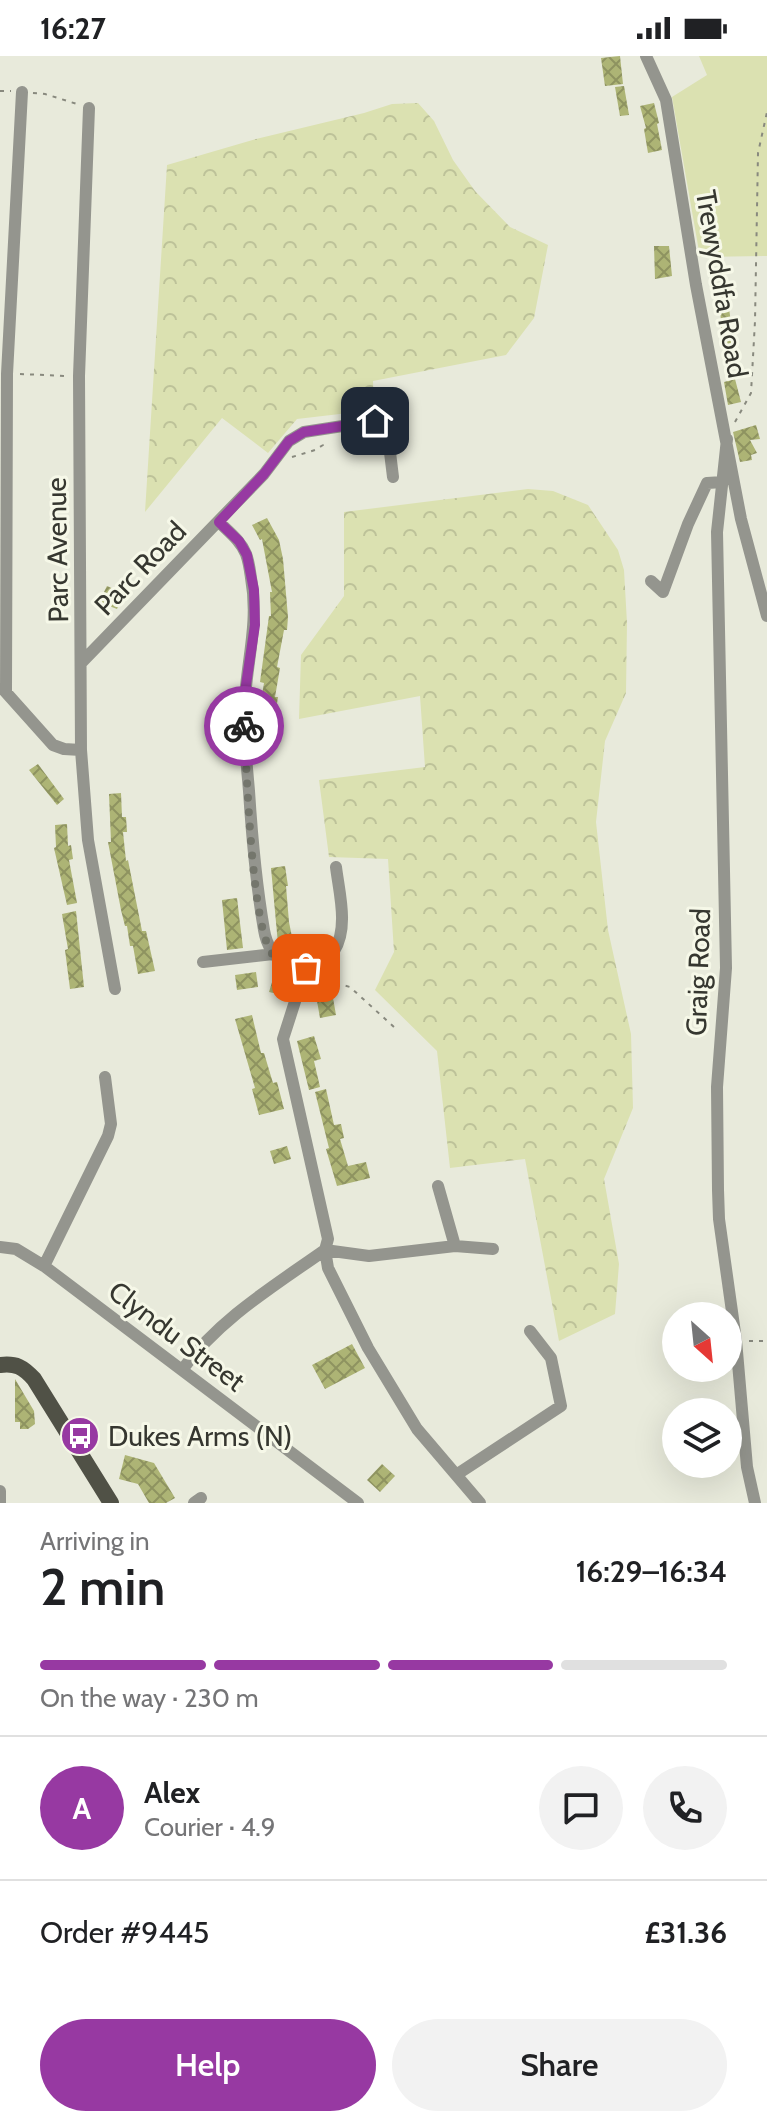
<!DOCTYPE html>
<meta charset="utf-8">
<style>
:root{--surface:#fff;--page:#f2f2f2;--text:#202124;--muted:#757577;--line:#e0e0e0;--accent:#9739a2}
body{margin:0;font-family:Cabin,sans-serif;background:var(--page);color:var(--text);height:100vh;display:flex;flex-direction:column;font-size:30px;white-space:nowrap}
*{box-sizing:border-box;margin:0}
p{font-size:26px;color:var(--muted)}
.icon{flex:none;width:44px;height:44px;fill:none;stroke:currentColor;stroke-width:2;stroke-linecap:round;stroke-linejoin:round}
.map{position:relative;height:1447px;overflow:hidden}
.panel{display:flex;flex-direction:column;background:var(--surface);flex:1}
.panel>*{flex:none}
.needle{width:52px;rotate:153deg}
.fabs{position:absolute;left:662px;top:1246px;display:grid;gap:16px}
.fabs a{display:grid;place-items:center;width:80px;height:80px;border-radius:50%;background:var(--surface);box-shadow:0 8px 32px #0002;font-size:40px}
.pin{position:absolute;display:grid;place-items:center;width:68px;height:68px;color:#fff;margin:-34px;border-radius:16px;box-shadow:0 4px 12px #0006}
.courier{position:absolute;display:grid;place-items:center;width:80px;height:80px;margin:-40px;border:6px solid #9739a2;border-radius:50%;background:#fff;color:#222;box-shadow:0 2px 10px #0007}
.summary em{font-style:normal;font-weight:600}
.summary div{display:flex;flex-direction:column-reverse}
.summary{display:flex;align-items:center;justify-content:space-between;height:136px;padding:0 40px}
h1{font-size:52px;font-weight:600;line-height:60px}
.bar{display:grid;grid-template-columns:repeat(4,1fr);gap:12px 8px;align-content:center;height:96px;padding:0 40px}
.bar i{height:10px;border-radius:6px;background:var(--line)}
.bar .current{background:var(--accent)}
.bar p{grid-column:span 4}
.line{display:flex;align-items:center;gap:20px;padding:0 40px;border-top:2px solid var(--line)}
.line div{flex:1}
.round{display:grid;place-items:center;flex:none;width:84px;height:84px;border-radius:42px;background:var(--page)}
.action{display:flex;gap:16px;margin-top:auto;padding:16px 40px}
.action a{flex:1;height:92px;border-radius:48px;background:var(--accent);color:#fff;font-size:32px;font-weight:600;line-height:92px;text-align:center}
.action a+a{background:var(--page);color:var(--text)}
.status{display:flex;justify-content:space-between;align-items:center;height:56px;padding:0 40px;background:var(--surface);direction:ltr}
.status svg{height:22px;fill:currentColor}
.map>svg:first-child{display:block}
.forest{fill:url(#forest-crowns)}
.park{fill:#dbe1b1}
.building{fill:url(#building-cross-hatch)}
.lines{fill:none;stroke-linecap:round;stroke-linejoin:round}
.path{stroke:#88897e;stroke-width:2;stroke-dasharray:4 6;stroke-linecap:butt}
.minor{stroke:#94958e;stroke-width:12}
.major{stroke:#505146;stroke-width:16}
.done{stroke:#74766c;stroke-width:8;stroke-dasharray:0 14.4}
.route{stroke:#9739a2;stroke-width:10}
.labels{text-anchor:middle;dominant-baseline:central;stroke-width:6;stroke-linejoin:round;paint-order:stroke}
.street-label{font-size:28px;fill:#363730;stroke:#f6f8e8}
.poi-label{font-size:28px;fill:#363730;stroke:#f6f8e8;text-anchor:start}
</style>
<div class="status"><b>16:27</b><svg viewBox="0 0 49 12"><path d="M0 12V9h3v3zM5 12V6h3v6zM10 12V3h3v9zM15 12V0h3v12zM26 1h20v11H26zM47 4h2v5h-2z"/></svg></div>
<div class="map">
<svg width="767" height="1447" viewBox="0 0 767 1447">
<defs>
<pattern id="forest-crowns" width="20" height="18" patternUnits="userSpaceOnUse" patternTransform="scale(2)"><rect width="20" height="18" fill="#dbe1b1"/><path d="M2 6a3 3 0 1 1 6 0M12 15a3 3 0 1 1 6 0" fill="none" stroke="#bdc299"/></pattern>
<pattern id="building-cross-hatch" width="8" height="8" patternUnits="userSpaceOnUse" patternTransform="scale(2)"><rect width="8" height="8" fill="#adb475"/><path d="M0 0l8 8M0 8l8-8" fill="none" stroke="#8e9360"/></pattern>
</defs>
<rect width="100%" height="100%" fill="#e8eadb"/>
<!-- forest -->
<path class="forest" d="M418 47 434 65 453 104 475 135 510 171 548 189 534 262 506 299 373 325 374 354 297 363 268 397 222 362 145 456 167 109 256 83 364 57 392 48Z
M528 433 553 435 588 449 618 494 624 514 627 567 626 637 605 685 596 766 608 874 631 978 633 1052 604 1123 619 1208 615 1258 559 1285 525 1103 450 1112 437 995 375 934 394 896 388 803 329 801 319 724 425 711 420 640 299 663 301 599 344 540V456Z"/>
<!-- park -->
<path class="park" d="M699 0H767V200L700 201 672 41 707 19Z"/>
<!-- building -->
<path class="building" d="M620 0 623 28 605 30 601 2Z
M624 30 629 59 620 60 615 31Z
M654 47 659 67 657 68 662 94 648 97 644 73 646 72 640 50Z
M654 190H669L672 220 655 223Z
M719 237 727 238 735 295 723 296Z
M735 323 741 346 728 349 724 326Z
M756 369 760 383 750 384 757 397 751 399 752 404 740 406 733 376Z
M267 462 279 484 283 503 288 561 287 574H284L277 611 280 612 275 641H278L275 660 259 658 264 627 260 626 269 560H271L270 536H272L262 483 260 484 252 469Z
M107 530 123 537 117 553 99 546Z
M38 708 64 743 57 749 29 714Z
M121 737 122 761H126L127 776H123L126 805 128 804 142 875H146L155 915 138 918 133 890H130L127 870H125L121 854 108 786H111L109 738Z
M67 768 68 790 71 789 73 803 69 804 77 847 67 849 54 792 56 791 55 769Z
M285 810 288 830H286L289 866 293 886 278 888 271 812Z
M237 842 243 892 227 894 222 844Z
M76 855 84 931 70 933 65 894 68 893 62 858Z
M256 916 258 931 237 934 235 919Z
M273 923 290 927 286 940 269 936Z
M333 942 336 959 320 962 317 945Z
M252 959 261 997H264L273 1027 277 1026 284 1053 259 1059 252 1033 255 1032 235 963Z
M314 980 321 1003 314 1005 320 1031 309 1034 297 985Z
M326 1033 334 1069 341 1068 344 1082 340 1083 348 1110 366 1106 370 1122 337 1130 326 1093 329 1092 315 1036Z
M287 1090 291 1103 274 1108 270 1095Z
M352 1288 365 1312 325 1333 312 1309Z
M15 1323 34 1355 35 1368 28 1373H20V1366H15Z
M125 1399 154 1407 175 1442 166 1447H149L138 1428 119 1423Z
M382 1408 395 1420 380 1436 367 1424Z"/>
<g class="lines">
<!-- path -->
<path class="path" d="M0 35H11
M33 37 45 38 77 48
M20 318 66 320
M735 366 751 337 755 265 758 97 767 56
M292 401 315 394 323 389V385
M336 927 350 931 395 972
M749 1285H767"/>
<!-- minor -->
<path class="minor" d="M646 0 666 44 696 229 741 463 767 560
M89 52 79 320 81 694 88 784 115 933
M727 383 717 476 726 912 717 1031 718 1134 719 1163 736 1284 747 1411 755 1447
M219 466C229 476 241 485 246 498 249 506 250 515 251 522 260 571 244 613 244 662 244 686 247 710 249 735 252 782 256 827 264 874 269 905 297 925 325 903 326 902 333 896 334 895 349 872 339 836 336 811
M651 525 663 536 688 468 707 427 723 426
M82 606 264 418 289 385 304 376 375 365 387 372 393 421
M3 633 53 689 64 693 81 694
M6 636 7 318 22 36
M203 906 273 898
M324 923 306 927 299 933 283 983 328 1183 325 1194 328 1212 368 1292 417 1373 480 1447
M438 1130 455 1190
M0 1191 16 1193 44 1210 358 1447
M44 1210 108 1080 111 1068 105 1021
M182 1314C219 1263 274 1230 325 1194L369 1200 455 1190 493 1193
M456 1419 561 1350 551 1302 530 1275
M0 1435V1447
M194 1447 201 1442"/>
<!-- major -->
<path class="major" d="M0 1309C16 1307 23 1311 34 1323L111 1447"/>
</g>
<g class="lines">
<!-- done -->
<path class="done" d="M244 670C247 712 251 873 273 899 283 910 293 912 306 912"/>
<!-- route -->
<path class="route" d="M244 670 246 629 255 569 254 534 247 499 239 485 219 466 264 418 289 385 304 376 375 365"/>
</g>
<!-- icons -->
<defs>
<symbol id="bus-disc" viewBox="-11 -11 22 22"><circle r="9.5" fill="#9739a2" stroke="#f6f8e8"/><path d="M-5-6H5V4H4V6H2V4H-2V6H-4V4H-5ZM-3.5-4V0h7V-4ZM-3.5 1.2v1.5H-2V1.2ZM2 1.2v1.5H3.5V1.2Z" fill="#fff"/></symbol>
</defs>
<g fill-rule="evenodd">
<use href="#bus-disc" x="58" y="1358" width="44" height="44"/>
</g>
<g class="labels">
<!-- street labels -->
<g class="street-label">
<text transform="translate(722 228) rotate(80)">Trewyddfa Road</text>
<text transform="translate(57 494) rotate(-91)">Parc Avenue</text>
<text transform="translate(140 512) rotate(-46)">Parc Road</text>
<text transform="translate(698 916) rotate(-88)">Graig Road</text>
<text transform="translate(177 1280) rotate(37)">Clyndu Street</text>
</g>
<!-- poi labels -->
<g class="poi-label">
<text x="108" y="1380">Dukes Arms (N)</text>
</g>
</g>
</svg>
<div class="fabs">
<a><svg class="needle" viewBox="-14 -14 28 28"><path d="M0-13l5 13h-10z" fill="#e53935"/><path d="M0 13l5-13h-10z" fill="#757577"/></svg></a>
<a><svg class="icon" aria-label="layers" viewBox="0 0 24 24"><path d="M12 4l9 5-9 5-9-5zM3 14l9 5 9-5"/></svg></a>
</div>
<div class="pin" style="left:306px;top:912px;background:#ea580c"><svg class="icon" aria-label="bag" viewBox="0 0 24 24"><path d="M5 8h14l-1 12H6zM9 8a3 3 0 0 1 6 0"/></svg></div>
<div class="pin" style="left:375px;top:365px;background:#1f2937"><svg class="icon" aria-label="home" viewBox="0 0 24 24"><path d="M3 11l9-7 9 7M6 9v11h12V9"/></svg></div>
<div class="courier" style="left:244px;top:670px"><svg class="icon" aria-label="bike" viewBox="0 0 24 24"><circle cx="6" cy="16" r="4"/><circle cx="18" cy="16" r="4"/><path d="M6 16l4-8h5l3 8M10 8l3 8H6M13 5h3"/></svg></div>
</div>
<section class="panel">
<div class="summary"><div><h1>2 min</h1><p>Arriving in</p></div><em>16:29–16:34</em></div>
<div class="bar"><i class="current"></i><i class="current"></i><i class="current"></i><i></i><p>On the way · 230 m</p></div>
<div class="line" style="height:144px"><b class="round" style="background:var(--accent);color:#fff">A</b><div><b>Alex</b><p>Courier · 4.9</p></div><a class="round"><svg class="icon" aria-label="chat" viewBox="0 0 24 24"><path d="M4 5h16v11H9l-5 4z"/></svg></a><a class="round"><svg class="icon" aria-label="phone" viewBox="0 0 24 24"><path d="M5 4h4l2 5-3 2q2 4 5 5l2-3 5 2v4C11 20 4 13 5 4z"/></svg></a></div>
<div class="line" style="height:104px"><div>Order #9445</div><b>£31.36</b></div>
<div class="action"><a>Help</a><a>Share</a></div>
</section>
